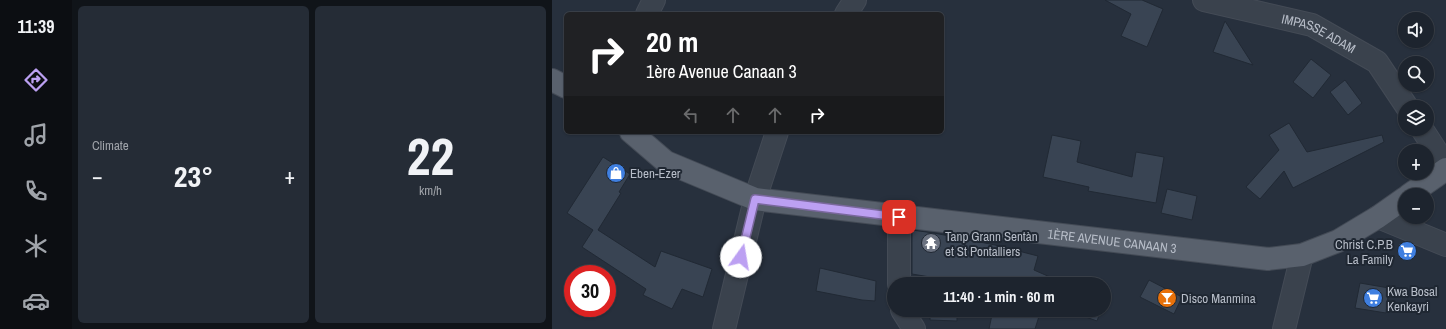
<!DOCTYPE html>
<meta charset="utf-8">
<style>
body{margin:0;font-family:"Archivo Narrow",sans-serif;background:#252c36;color:#f1f3f6;height:100vh;display:flex;flex-direction:column;font-size:15px;white-space:nowrap}
*{box-sizing:border-box;margin:0}
p{font-size:13px;color:#a0a4aa}
.icon{flex:none;width:22px;height:22px;fill:none;stroke:currentColor;stroke-width:2;stroke-linecap:round;stroke-linejoin:round}
.map{position:relative;flex:1;overflow:hidden}
.details{display:flex;flex-direction:column;gap:6px;padding:6px;background:#101419;width:480px}
.details>*{flex:none}
.banner{position:absolute;left:12px;top:12px;width:380px;height:122px;border-radius:6px;box-shadow:0 1px 3px #0004,0 0 0 1px #3b414a;background:#202124;color:#fff;overflow:hidden}
.controls{position:absolute;left:846px;top:12px;display:grid;gap:8px}
.controls a{display:grid;place-items:center;width:36px;height:36px;border-radius:50%;background:#1d242e;box-shadow:0 1px 3px #0004,0 0 0 1px #3b414a;font-size:20px}
.speed{position:absolute;left:12px;top:265px;display:flex;gap:8px;font-size:20px;font-weight:700;text-align:center}
.speed>*{display:grid;place-content:center;width:52px;height:52px;border-radius:50%;background:#1d242e;box-shadow:0 1px 3px #0004,0 0 0 1px #3b414a;line-height:1}
.speed .limit{border:6px solid #d22;background:#fff;color:#111}
.pin{position:absolute;display:grid;place-items:center;width:34px;height:34px;color:#fff;margin:-17px;border-radius:8px;box-shadow:0 2px 6px #0006}
.me{position:absolute;width:44px;margin:-22px;rotate:13deg;stroke-linejoin:round;filter:drop-shadow(0 0 3px #0008)}
.turn{display:flex;align-items:center;gap:14px;height:84px;padding:0 16px;font-size:18px}
.turn .icon{width:52px;height:52px;stroke-width:2.5}
.turn b{display:block;font-size:28px;line-height:34px}
.lanes{display:flex;align-items:center;height:38px;padding:0 16px;background:#0003;justify-content:center;gap:20px;direction:ltr}
.lanes .off{opacity:.35}
.big{font-size:30px;font-weight:800;line-height:1.1}
.details .tile{flex:1;display:flex;flex-direction:column;justify-content:center;gap:6px;min-width:0;padding:0 14px;border-radius:6px;background:#252c36}
.details .dial{align-items:center;gap:0}
.dial b{font-size:52px;line-height:1}
.heat{display:flex;justify-content:space-between;align-items:center;font-size:22px;direction:ltr}
.details .tiles{flex:1;display:grid;gap:6px;grid-template-columns:repeat(2,1fr)}
.trip{position:absolute;left:335px;top:277px;width:224px;height:40px;border-radius:20px;background:#1d242e;box-shadow:0 1px 3px #0004,0 0 0 1px #3b414a;font-weight:800;line-height:40px;text-align:center}
main{display:flex;flex:1;min-height:0}
.menu{display:flex;flex-direction:column;width:72px;justify-content:space-around;align-items:center;background:#0c0e12;color:#a0a4aa}
.menu .icon{width:28px;height:28px}
.menu .active{color:#bca0f2}
.menu b{font-size:18px;color:#f1f3f6}
.map>svg:first-child{display:block}
.building{fill:#394453;stroke:#212934}
.lines{fill:none;stroke-linecap:round;stroke-linejoin:round}
.minor-casing{stroke:#444b56;stroke-width:24}
.major-casing{stroke:#444b56;stroke-width:24}
.minor{stroke:#3a424d;stroke-width:22}
.major{stroke:#59616d;stroke-width:22}
.route-casing{stroke:#7a689d;stroke-width:10}
.route{stroke:#bca0f2;stroke-width:7}
.labels{text-anchor:middle;dominant-baseline:central;stroke-width:4;stroke-linejoin:round;paint-order:stroke}
.street-label{font-size:13px;fill:#b7bdc8;stroke:#1f2732}
.poi-label{font-size:13px;fill:#b7bdc8;stroke:#1f2732;text-anchor:start}
</style>
<main>
<nav class="menu">
<b>11:39</b>
<svg class="icon active" aria-label="directions" viewBox="0 0 24 24"><path d="M12 3l9 9-9 9-9-9zM9 14v-3h6M13 9l2 2-2 2"/></svg>
<svg class="icon" aria-label="music" viewBox="0 0 24 24"><path d="M9 18V5l10-2v13"/><circle cx="6" cy="18" r="3"/><circle cx="16" cy="16" r="3"/></svg>
<svg class="icon" aria-label="phone" viewBox="0 0 24 24"><path d="M5 4h4l2 5-3 2q2 4 5 5l2-3 5 2v4C11 20 4 13 5 4z"/></svg>
<svg class="icon" aria-label="climate" viewBox="0 0 24 24"><path d="M12 3v18M4 7l16 10M4 17L20 7"/></svg>
<svg class="icon" aria-label="car" viewBox="0 0 24 24"><path d="M5 17H2v-5l4-1 3-4h7l3 4 3 1v5h-3M9 17h6M6 11h13"/><circle cx="7" cy="17" r="2"/><circle cx="17" cy="17" r="2"/></svg>
</nav>
<section class="details">
<div class="tiles">
<div class="tile"><p>Climate</p>
<div class="heat"><a>−</a><b class="big">23°</b><a>+</a></div>
</div>
<div class="tile dial"><b>22</b><p>km/h</p></div>
</div>
</section>
<div class="map">
<svg width="894" height="329" viewBox="0 0 894 329">
<rect width="100%" height="100%" fill="#27303d"/>
<path class="building" d="M553 0H590L611 9 595 47 569 36 579 14Z
M673 21 701 65 661 52Z
M759 59 779 75 761 98 741 82Z
M793 80 810 103 796 115 778 92Z
M737 123 755 152 830 135 832 142 741 188 732 171 708 199 694 187 727 150 717 135Z
M500 135 529 141 525 162 580 177 584 152 612 157 604 203 536 191 537 187 491 177Z
M51 157 78 174 67 192 69 193 46 230 103 267 109 251 160 269 151 297 130 289 120 309 91 295 94 289 30 247 41 230 15 213Z
M615 189 645 196 640 220 609 213Z
M360 230 382 233 443 245 486 256 482 270 514 284H376L378 277 360 274Z
M268 268 324 281 323 301 310 300 264 291Z
M597 280 630 297 622 314 588 297Z
M808 283 837 288 834 313 803 308Z
M370 310H405V321L378 320V312Z
M441 310H489L483 329H437Z
M493 310H512L509 317Z
M514 310H549L545 321Z"/>
<g class="lines">
<g class="minor-casing">
<g id="minor">
<path id="s1" d="M652 0 760 25 825 62 855 107"/>
<path d="M95 14 102 0"/>
<path d="M294 14 303 0"/>
<path d="M870 129 894 166"/>
<path d="M347 217V284"/>
<path d="M826 217 894 245"/>
<path d="M350 310 362 329"/>
<path d="M172 329 203 199 225 132"/>
<path d="M732 329 750 255"/>
</g>
</g>
<g class="major-casing">
<g id="major">
<path d="M0 80 14 87"/>
<path id="s2" d="M79 132 114 162 203 199 716 259 750 255 786 241 826 217 853 198"/>
<path d="M857 195 894 169"/>
</g>
</g>
<use href="#minor" class="minor"/>
<use href="#major" class="major"/>
</g>
<g class="lines">
<g class="route-casing">
<path id="route" d="M189 257 203 199 347 217"/>
</g>
<use href="#route" class="route"/>
</g>
<defs>
<g id="shop-disc" transform="scale(1)"><circle r="9.5" fill="#3f7fe0" stroke="#1f2732"/><path d="M-5-2.5h2.3a2.7 3.5 0 0 1 5.4 0H5L5.5 6h-11ZM-1.5-2.5h3a1.5 2.3 0 0 0-3 0Z" fill="#fff"/></g>
<g id="temple-disc" transform="scale(1)"><circle r="9.5" fill="#6b7280" stroke="#1f2732"/><path d="M0-6L5-2H3V0L6.5 2.5H4V6H1.5V3h-3V6H-4V2.5H-6.5L-3 0V-2H-5Z" fill="#fff"/></g>
<g id="supermarket-disc" transform="scale(1)"><circle r="9.5" fill="#3f7fe0" stroke="#1f2732"/><path d="M-6-5.5h2.5l.6 2H6L4.5 2H-2.5L-4.4-4H-6ZM-1.5 3.2a1.3 1.3 0 1 0 .1 0ZM3 3.2a1.3 1.3 0 1 0 .1 0Z" fill="#fff"/></g>
<g id="bar-disc" transform="scale(1)"><circle r="9.5" fill="#e8710a" stroke="#1f2732"/><path d="M-6-5H6L.8 .8V4.5H3.5V6h-7V4.5H-.8V.8Z" fill="#fff"/></g>
</defs>
<g fill-rule="evenodd">
<use href="#shop-disc" x="64" y="173"/>
<use href="#temple-disc" x="379" y="243"/>
<use href="#supermarket-disc" x="855" y="251"/>
<use href="#bar-disc" x="615" y="298"/>
<use href="#supermarket-disc" x="821" y="298"/>
</g>
<g class="labels">
<g class="street-label">
<text stroke="none"><textPath href="#s1" startOffset="120">IMPASSE ADAM</textPath></text>
<text stroke="none"><textPath href="#s2" startOffset="502">1ÈRE AVENUE CANAAN 3</textPath></text>
</g>
<g class="poi-label">
<text x="78" y="173">Eben-Ezer</text>
<text x="393" y="236">Tanp Grann Sentàn<tspan x="393" dy="15">et St Pontalliers</tspan></text>
<text x="841" y="244" text-anchor="end">Christ C.P.B<tspan x="841" dy="15">La Family</tspan></text>
<text x="835" y="291">Kwa Bosal<tspan x="835" dy="15">Kenkayri</tspan></text>
<text x="629" y="298">Disco Manmina</text>
</g>
</g>
</svg>
<div class="controls">
<a><svg class="icon" aria-label="sound" viewBox="0 0 24 24"><path d="M4 9h4l5-4v14l-5-4H4zM17 9q2 3 0 6"/></svg></a>
<a><svg class="icon" aria-label="search" viewBox="0 0 24 24"><circle cx="10" cy="10" r="6"/><path d="M15 15l6 6"/></svg></a>
<a><svg class="icon" aria-label="layers" viewBox="0 0 24 24"><path d="M12 4l9 5-9 5-9-5zM3 14l9 5 9-5"/></svg></a>
<a>+</a>
<a>−</a>
</div>
<div class="speed"><div class="limit">30</div></div>
<div class="pin" style="left:347px;top:217px;background:#d93025"><svg class="icon" aria-label="arrive" viewBox="0 0 24 24"><path d="M6 21V4h12l-3 4 3 4H6"/></svg></div>
<svg class="me" style="left:189px;top:257px" viewBox="-20 -20 40 40"><circle r="19" fill="#fff"/><path d="M0-13L10 11 0 6-10 11z" fill="#bca0f2"/></svg>
<div class="trip">11:40 · 1 min · 60 m</div>
<div class="banner">
<div class="turn"><svg class="icon" aria-label="right" viewBox="0 0 24 24"><path d="M7 20v-9h11M14 6l5 5-5 5"/></svg><div><b>20 m</b>1ère Avenue Canaan 3</div></div>
<div class="lanes"><svg class="icon off" aria-label="left" viewBox="0 0 24 24"><path d="M17 20v-9H6M10 6l-5 5 5 5"/></svg><svg class="icon off" aria-label="ahead" viewBox="0 0 24 24"><path d="M12 20V5M6 11l6-6 6 6"/></svg><svg class="icon off" aria-label="ahead" viewBox="0 0 24 24"><path d="M12 20V5M6 11l6-6 6 6"/></svg><svg class="icon" aria-label="right" viewBox="0 0 24 24"><path d="M7 20v-9h11M14 6l5 5-5 5"/></svg></div>
</div>
</div>
</main>
